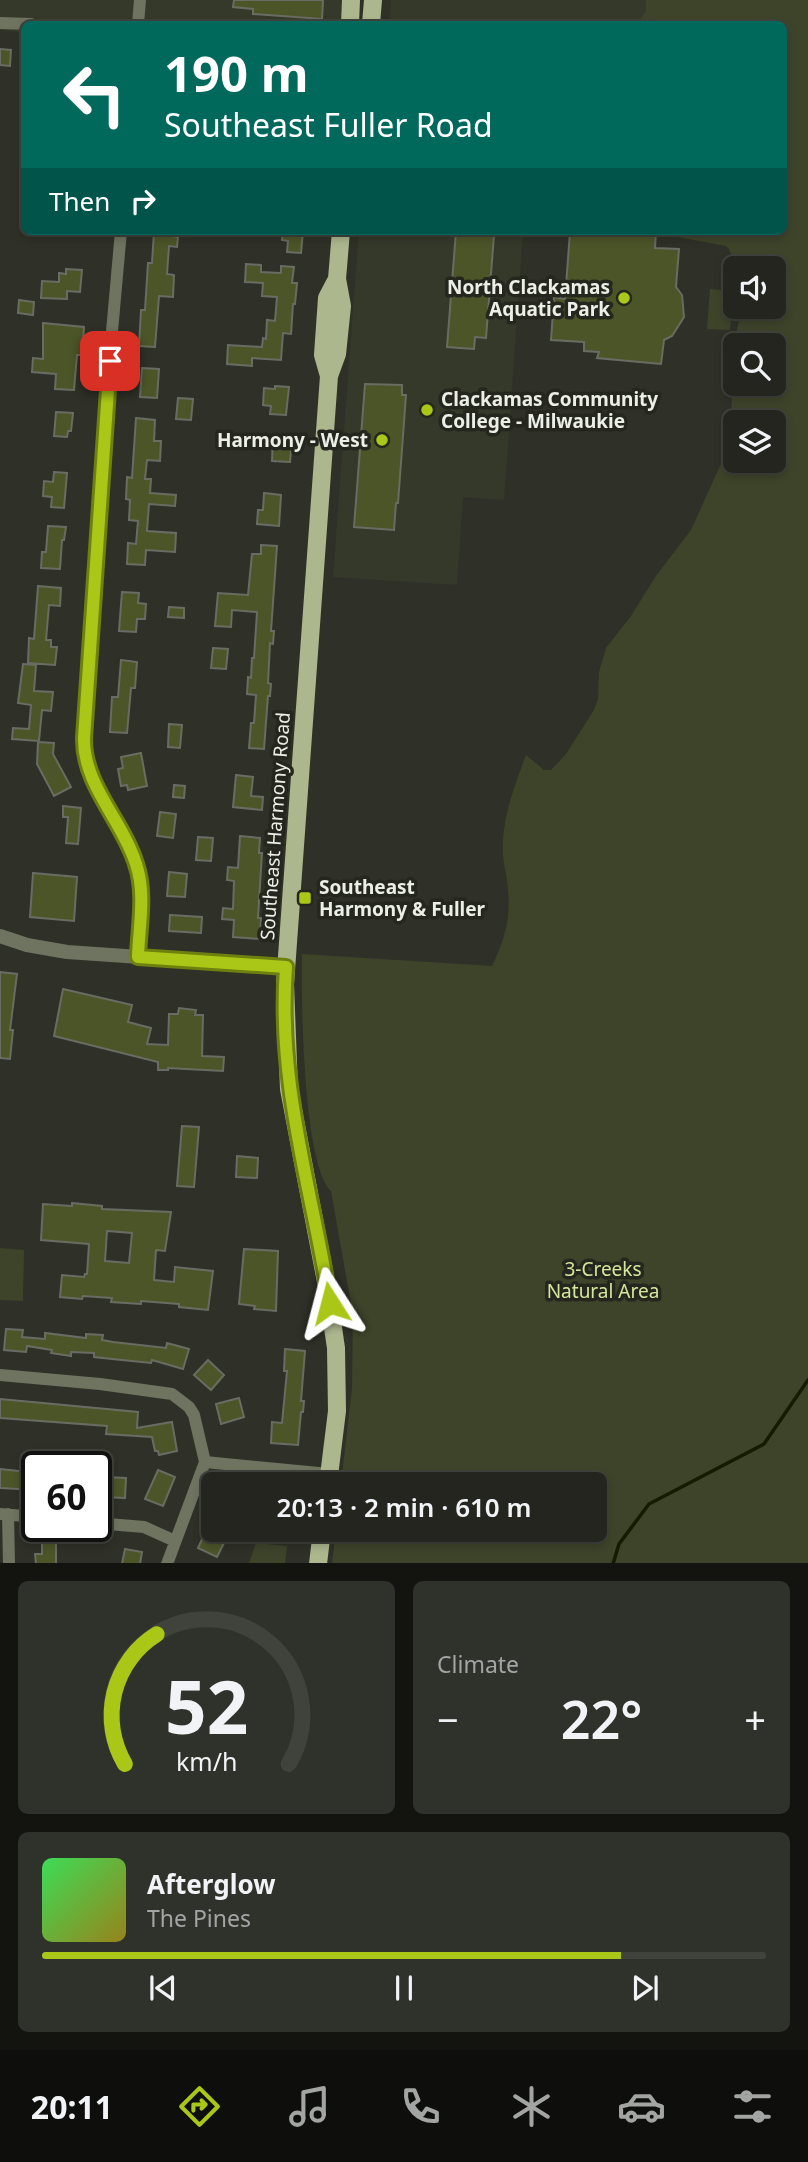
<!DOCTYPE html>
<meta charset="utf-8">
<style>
body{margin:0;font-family:"Noto Sans",sans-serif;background:#2f312b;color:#f1f3f6;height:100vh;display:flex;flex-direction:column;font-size:26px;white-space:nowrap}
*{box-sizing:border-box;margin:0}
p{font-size:23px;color:#a3a5a4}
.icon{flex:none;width:38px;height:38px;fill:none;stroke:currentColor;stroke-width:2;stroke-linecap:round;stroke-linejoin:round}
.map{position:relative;height:1563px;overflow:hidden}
.drawer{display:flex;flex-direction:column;gap:18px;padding:18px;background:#131410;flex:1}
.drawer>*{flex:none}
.guide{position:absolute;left:21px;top:21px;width:766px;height:214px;border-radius:10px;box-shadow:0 4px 10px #0003,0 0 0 2px #40423c;background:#00695c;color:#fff;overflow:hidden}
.fabs{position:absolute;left:723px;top:256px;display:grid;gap:14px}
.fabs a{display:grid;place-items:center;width:63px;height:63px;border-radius:10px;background:#23251e;box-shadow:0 4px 10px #0003,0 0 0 2px #40423c;font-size:35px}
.speed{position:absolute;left:21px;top:1451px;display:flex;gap:14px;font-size:35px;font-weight:700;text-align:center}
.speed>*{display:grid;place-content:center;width:91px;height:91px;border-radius:50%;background:#23251e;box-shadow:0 4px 10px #0003,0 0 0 2px #40423c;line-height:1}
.speed .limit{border:4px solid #111;border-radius:10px;background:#fff;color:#111}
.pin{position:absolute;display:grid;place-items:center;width:60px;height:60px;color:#fff;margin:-30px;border-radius:14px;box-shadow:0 4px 10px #0006}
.me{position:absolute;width:77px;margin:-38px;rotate:351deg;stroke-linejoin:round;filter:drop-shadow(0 0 5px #0008)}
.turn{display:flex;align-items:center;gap:24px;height:147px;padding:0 28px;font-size:32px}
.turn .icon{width:91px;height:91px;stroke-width:2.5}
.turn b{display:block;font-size:49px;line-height:60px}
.then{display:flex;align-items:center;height:66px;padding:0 28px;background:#0003;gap:14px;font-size:26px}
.big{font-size:52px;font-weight:600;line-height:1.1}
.drawer .tile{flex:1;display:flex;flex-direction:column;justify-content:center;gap:10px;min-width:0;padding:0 24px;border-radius:10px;background:#2f312b}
.drawer .dial{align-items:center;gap:0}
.dial svg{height:182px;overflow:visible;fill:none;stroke:#40423c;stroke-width:7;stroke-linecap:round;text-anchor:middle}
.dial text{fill:#f1f3f6;stroke:none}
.song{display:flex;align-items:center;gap:21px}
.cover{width:84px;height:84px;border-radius:10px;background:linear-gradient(135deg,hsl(130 70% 55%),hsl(50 70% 35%))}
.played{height:7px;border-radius:4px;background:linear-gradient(90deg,#aac717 80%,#40423c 80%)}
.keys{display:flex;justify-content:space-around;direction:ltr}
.heat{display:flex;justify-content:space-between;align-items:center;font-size:38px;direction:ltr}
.drawer .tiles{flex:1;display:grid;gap:18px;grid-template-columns:1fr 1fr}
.tile:last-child{grid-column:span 2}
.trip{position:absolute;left:201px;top:1472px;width:406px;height:70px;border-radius:10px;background:#23251e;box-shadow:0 4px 10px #0003,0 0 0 2px #40423c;font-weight:600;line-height:70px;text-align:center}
.tabs{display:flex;height:112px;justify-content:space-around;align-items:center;background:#0e0f0c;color:#a3a5a4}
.tabs .icon{width:49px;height:49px}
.tabs .on{color:#aac717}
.tabs b{font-size:32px;color:#f1f3f6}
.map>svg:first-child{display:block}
.built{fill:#35392a}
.green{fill:#3e442a;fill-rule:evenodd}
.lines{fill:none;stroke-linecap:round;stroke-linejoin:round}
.stream{stroke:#151b00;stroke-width:3.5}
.building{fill:#4b5528;stroke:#696c62;stroke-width:2;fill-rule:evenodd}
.minor{stroke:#6e7460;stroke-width:12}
.tertiary{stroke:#6e7460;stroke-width:14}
.primary{stroke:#acb78e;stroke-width:18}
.route-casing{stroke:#6e810f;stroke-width:18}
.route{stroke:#aac717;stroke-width:12}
.poi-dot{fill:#aac717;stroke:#25271e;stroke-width:2.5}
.labels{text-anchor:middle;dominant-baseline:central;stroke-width:7;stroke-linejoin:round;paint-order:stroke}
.poi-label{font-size:19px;font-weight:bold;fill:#eceee8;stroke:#25271e;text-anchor:end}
.street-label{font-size:19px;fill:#eceee8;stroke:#25271e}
.park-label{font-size:19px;fill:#d4e69c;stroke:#25271e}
</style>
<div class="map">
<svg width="808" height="1564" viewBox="0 0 808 1564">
<rect width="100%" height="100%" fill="#2f3128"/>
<path class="built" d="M0 0H343L341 24H24V33L0 30Z
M391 0H646L644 24H389Z
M359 231H523L504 500 463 497 457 585 333 577Z"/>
<path class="green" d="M646 0H808V1563H332L336 1530H595V1484H341L352 1388 353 1315 331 1191C303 1165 301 997 302 954L492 966C505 940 511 917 508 888 507 877 504 866 503 855 501 821 514 787 526 755L544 770H551L566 754 594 710 598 699 599 672 606 648 631 616 656 576 691 530 724 457 729 437 732 401 726 369 727 356 734 344 742 306H774V268H736L729 249 726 246 661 234 660 231H784V24H636L645 13ZM735 345H774V383H735ZM735 422H774V460H735Z
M710 289 733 291 730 330 707 329Z
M0 1248 24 1250 23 1301 0 1300Z
M256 1543 287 1546 285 1563H249Z"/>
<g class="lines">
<path class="stream" d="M613 1564 619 1544 649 1504 764 1444 808 1380"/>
</g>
<path class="building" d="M234 0H323L322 19 253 14V9L233 7Z
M0 49 11 50 10 66 0 65Z
M154 231H171L170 236 178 237 177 247 169 246 167 274 174 275 173 297 159 296 155 347 139 346 141 310H145L148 263H152Z
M283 231H303L301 253 287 252 288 241 282 240Z
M456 231H481V234L494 235 486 338 475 337 474 349 447 347Z
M590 231H656L655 248 679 249 676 287 682 295 684 317 672 336 664 340 661 364 597 358 599 352 584 351V342L551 340 554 297 565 299 570 232 589 234Z
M246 264 261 265V272L281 273V266L294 267 292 283H297L295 304H293L291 334 283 333 281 360 252 358V366L227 364 228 345 262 347 263 338 266 339 267 320 275 321 277 297 262 296 263 283 245 282Z
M66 269 82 270 80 292 67 291V299L41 298 42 281 59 282V273L66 274Z
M19 300 34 302 33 315 18 313Z
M43 323 84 327 82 355H77L74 390 55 389 56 374 32 372 33 358 43 359Z
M142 368 159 369 157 398 140 397Z
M365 384 402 385V395H406L398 503H396L394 530 354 527Z
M275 386 289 387 286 415 270 414 271 406 263 405 264 388 275 389Z
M178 398 193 399 191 420 176 419Z
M56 412 73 413 71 431H68L67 437 54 436Z
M136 418 155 420 154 441H161L160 461 147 460 145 479H151L150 493 176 495 175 506 149 504 147 531 176 533 175 552 146 550 145 565 127 564 128 543 136 544 138 521 129 520 130 500 126 499 127 477 132 478Z
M273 437 292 439 290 462 272 461Z
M54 472 67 473 64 508 51 507 52 497 43 496 44 481 53 482Z
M264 493 281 495 279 526 257 524 258 510H263Z
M48 526 66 527 64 540H62L60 569 41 568 42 552H46Z
M261 545 277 546 271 631H274L273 644 270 643 268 683 271 684 270 696H268L264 749 249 748 251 723H254L256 695 247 694 248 677 251 678 252 658H254L257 612 232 610 231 627 215 626 218 593 248 595 252 554H261Z
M38 586 61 588 60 606 49 605 46 640H51V647H57L55 665 28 663 29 638 34 639Z
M122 592 139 593 138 603 146 604 145 619H137L136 632 119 631Z
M169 607 184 608V618L168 617Z
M213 648 228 649 226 669 211 668Z
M121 660 137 662 135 688H131L127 733 110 732 112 697H118Z
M23 664 36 665 34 691 53 692 51 711 42 710 39 741 12 739 13 728 29 729 31 705 18 703Z
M169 724 182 725 180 748 168 747Z
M38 742 54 743 53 754 71 787 54 796 37 764Z
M141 753 147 786 128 790 127 785 121 786 118 769 123 768 121 757Z
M236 775 253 777 251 796 263 797 262 810 233 807Z
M174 785 185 786 184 798 173 797Z
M63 806 81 808 78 844 66 843 68 817H63Z
M160 812 176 814 173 838 157 836Z
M240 836 260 838 259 853H262L258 918H261L260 939 233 937 234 920 222 919 223 908 233 909 234 881 227 880 228 867 238 868Z
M198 837 213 838 211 861 196 860Z
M169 872 187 874 185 897 167 896Z
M33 873 77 877 74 921 30 917Z
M170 915 202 917 201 933 169 931Z
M0 972 17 974 10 1030H13L10 1059 0 1058Z
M63 989 132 1005 128 1022 151 1028 147 1044 168 1045 169 1014H178L179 1008 196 1010 195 1015H203L202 1056 224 1057 223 1071 168 1068V1070H158V1062L54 1036Z
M182 1126 199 1127 194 1187 177 1186Z
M237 1156 258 1158 257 1178 236 1177Z
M72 1203 102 1206V1209L171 1212 165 1251 156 1250 154 1280 174 1282 175 1267 213 1271 208 1310 179 1307V1304L141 1301V1304L111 1302 112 1298 83 1296 82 1299 60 1297 62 1275 84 1277 85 1274H87L89 1244 41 1240 43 1204 72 1206ZM107 1231 132 1233 129 1263 105 1261Z
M244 1249 278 1251 276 1311 254 1309 255 1306 239 1304Z
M6 1329 23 1330 22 1337 45 1339V1333L86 1338V1334L103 1335 102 1340 113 1342 166 1348 167 1343 189 1349 183 1369 152 1360 151 1363 122 1360 94 1357V1353L71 1352V1356L51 1353 52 1350 27 1346 26 1352 4 1350Z
M285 1349 305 1351 301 1401H304L303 1412H301L298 1445 271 1443 272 1422 282 1423 287 1371H284Z
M208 1360 224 1375 211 1390 194 1375Z
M239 1398 244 1417 221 1424 216 1404Z
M0 1399 138 1412 137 1428 172 1422 177 1451 159 1455 158 1451H155L152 1437 106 1434 107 1426 0 1418Z
M28 1468 37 1469V1490L0 1488V1469L28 1472Z
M158 1470 175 1477 163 1506 145 1499Z
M105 1477 126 1478 125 1498 103 1497Z
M207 1528 227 1537 217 1557 198 1548Z
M56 1542V1564H36L35 1554H42V1543Z
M125 1549 142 1552 140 1564H122Z"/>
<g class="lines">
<path class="minor" d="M0 23 31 24
M138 24 140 0
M121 231 107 387 84 746C91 791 124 823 137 865 145 894 140 926 137 957
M0 1375 100 1384 172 1394 189 1407 194 1415 205 1462
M205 1462 329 1474
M0 1514 37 1517
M8 1514 9 1564
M96 1523 144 1527 175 1541
M167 1564 205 1462"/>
<path class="tertiary" d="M0 936 27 945 67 952 286 967"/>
<path class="primary" d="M350 24 351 0
M371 24 373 0
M329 376 323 355 327 298 337 279
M328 1484 337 1411 336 1348 327 1287 289 1089 285 984 329 376 337 354 342 306 337 279 341 231
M318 1564 322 1530"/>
</g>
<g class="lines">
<g class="route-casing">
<path id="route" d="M110 361 84 738C83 785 123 821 136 864 146 893 139 926 138 957L286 967C277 1085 312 1189 330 1303"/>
</g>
<use href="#route" class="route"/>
</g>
<g class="poi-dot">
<circle cx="624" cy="298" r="7"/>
<circle cx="427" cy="410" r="7"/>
<circle cx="382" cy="440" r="7"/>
<rect x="298" y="891" width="14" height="14" rx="3.5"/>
</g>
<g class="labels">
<g class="poi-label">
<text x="610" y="287">North Clackamas<tspan x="610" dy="22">Aquatic Park</tspan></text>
<text x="441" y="399" text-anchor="start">Clackamas Community<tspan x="441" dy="22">College - Milwaukie</tspan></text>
<text x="368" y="440">Harmony - West</text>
<text x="319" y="887" text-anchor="start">Southeast<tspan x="319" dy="22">Harmony &amp; Fuller</tspan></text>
</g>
<g class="street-label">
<text transform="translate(275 826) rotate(-86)">Southeast Harmony Road</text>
</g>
<g class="park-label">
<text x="603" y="1269">3-Creeks<tspan x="603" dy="22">Natural Area</tspan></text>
</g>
</g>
</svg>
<div class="fabs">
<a><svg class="icon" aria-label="sound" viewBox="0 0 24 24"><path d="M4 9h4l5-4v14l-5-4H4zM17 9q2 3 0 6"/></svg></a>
<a><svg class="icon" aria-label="search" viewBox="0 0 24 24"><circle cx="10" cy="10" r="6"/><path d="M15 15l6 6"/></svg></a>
<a><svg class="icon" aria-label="layers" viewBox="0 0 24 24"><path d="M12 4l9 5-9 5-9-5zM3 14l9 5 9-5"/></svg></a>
</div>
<div class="speed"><div class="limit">60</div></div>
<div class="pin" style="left:110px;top:361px;background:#d93025"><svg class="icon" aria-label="arrive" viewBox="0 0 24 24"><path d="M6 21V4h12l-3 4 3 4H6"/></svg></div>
<svg class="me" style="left:330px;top:1303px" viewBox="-20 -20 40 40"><path d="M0-17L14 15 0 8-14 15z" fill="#aac717" stroke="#fff" stroke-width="4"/></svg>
<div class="trip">20:13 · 2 min · 610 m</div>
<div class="guide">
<div class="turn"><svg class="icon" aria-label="left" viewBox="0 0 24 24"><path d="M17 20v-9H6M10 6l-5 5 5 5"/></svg><div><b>190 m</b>Southeast Fuller Road</div></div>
<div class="then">Then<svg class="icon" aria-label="right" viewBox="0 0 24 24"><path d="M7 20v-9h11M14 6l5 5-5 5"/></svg></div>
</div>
</div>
<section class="drawer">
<div class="tiles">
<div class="tile dial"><svg viewBox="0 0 100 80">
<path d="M14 69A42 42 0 1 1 86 69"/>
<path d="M14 69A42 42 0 0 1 28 12" stroke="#aac717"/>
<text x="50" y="56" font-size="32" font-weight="700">52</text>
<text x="50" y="72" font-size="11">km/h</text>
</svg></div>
<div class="tile"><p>Climate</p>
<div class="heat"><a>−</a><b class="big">22°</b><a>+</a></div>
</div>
<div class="tile">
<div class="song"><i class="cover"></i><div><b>Afterglow</b><p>The Pines</p></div></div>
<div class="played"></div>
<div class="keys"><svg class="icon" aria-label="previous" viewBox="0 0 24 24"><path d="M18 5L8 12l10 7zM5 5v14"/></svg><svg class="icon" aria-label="pause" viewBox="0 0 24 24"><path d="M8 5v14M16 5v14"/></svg><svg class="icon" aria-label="next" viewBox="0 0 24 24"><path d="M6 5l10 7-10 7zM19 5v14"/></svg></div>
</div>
</div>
</section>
<nav class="tabs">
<b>20:11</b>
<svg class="icon on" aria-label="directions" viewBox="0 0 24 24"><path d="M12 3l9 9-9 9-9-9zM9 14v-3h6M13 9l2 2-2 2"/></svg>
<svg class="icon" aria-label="music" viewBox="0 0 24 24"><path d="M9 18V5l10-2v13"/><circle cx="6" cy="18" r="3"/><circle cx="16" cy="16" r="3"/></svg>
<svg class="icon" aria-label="phone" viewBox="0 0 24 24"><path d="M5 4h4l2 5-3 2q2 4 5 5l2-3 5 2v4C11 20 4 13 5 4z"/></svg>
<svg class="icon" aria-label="climate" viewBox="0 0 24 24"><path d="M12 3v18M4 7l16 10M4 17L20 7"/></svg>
<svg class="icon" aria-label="car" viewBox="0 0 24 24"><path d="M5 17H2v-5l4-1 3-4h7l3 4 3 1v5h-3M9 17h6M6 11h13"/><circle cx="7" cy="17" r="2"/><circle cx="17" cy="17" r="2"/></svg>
<svg class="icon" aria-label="filters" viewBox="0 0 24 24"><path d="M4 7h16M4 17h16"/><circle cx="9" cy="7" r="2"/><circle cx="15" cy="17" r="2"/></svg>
</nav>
